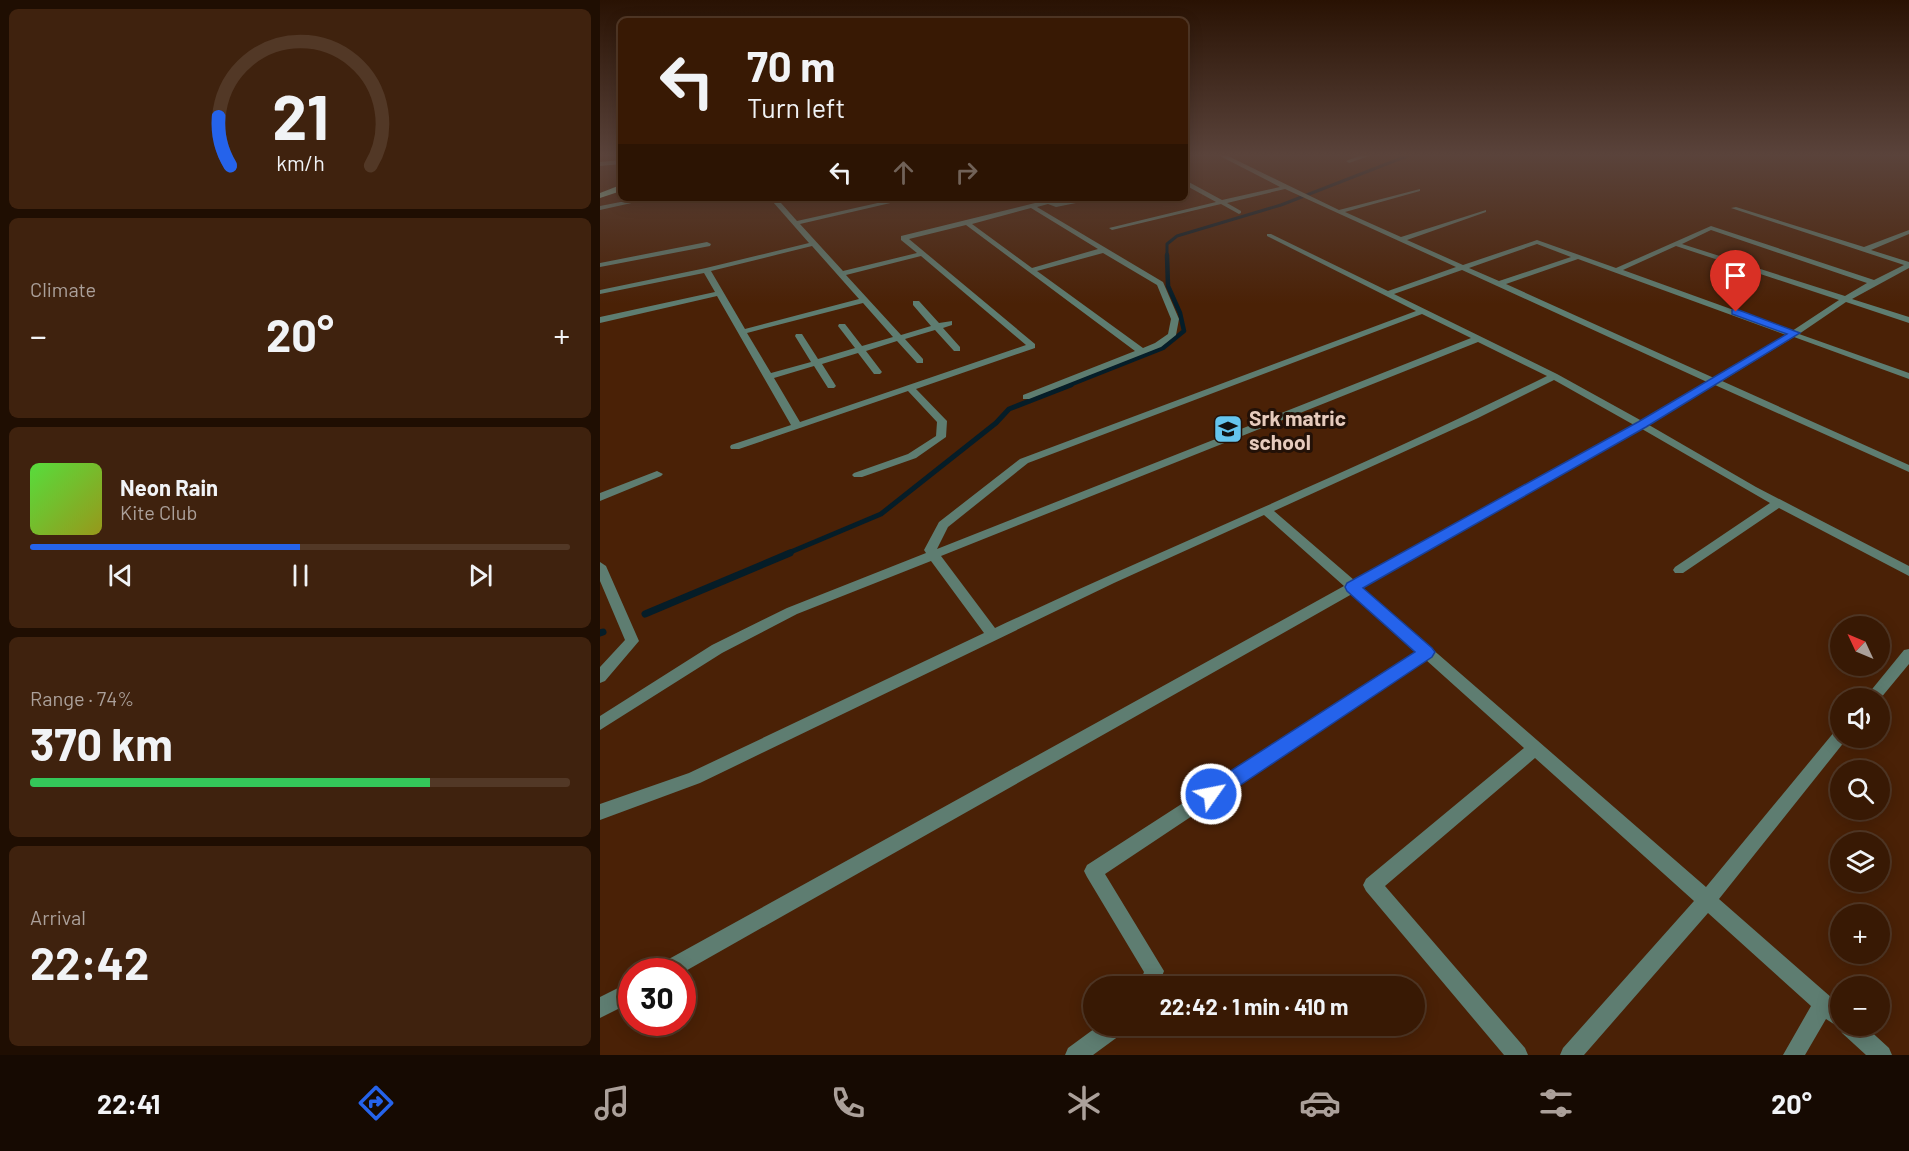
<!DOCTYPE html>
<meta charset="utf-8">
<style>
body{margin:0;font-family:Barlow,sans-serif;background:#3f220e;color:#f1f3f6;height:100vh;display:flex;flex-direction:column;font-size:22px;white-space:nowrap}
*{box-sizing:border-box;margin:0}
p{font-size:20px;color:#aba09a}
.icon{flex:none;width:33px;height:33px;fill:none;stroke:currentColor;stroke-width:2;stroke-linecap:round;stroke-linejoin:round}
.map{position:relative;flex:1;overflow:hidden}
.details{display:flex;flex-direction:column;gap:9px;padding:9px;background:#1f0e02;width:600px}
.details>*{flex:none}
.top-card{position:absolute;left:18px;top:18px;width:570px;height:183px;border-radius:9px;box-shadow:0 3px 15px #0003,0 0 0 2px #523826;background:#381904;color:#f1f3f6;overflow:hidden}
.needle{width:39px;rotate:314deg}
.buttons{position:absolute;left:1230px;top:616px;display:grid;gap:12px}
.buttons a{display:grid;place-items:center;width:60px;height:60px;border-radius:50%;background:#381904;box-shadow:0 3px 15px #0003,0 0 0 2px #523826;font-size:30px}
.speed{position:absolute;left:18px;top:958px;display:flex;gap:12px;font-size:30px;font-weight:700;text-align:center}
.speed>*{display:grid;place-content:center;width:78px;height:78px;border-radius:50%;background:#381904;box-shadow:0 3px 15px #0003,0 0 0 2px #523826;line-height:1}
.speed .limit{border:9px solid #d22;background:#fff;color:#111}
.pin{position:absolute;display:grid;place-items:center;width:51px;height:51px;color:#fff;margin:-62px -26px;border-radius:50% 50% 50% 0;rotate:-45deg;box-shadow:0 0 6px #0007}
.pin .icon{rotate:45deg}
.me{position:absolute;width:66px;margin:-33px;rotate:57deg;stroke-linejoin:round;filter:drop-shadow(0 0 4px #0008)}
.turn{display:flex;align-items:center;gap:21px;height:126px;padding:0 30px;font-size:27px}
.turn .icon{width:78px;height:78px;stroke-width:2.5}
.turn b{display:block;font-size:42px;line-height:51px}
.lanes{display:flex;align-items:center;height:57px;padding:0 30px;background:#0003;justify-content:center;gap:30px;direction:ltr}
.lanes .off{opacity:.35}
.big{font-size:45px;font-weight:700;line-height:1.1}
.details .card{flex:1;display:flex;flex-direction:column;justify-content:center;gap:9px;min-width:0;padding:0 21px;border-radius:9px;background:#3f220e}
.details .dial{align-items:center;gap:0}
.dial svg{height:156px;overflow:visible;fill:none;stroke:#523826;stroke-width:7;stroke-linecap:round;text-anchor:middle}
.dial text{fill:#f1f3f6;stroke:none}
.song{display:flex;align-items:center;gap:18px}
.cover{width:72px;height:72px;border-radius:9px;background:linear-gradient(135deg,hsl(110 70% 55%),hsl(60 70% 35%))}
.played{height:6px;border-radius:3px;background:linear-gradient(90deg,#2563eb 50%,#523826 50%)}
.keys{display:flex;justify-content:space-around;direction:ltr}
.heat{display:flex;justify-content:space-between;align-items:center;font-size:33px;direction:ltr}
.charge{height:9px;border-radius:4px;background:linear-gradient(90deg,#34c759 74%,#523826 0)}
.trip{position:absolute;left:483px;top:976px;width:342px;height:60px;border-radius:30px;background:#381904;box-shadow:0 3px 15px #0003,0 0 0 2px #523826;font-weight:700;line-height:60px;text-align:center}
.tab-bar{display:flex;height:96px;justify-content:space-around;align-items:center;background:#160a02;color:#aba09a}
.tab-bar .icon{width:42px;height:42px}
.tab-bar .on{color:#2563eb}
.tab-bar b{font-size:27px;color:#f1f3f6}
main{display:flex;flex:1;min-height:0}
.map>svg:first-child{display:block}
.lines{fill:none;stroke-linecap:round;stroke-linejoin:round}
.stream-far3{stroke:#051d28;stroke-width:3}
.stream-far2{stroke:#051d28;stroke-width:4.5}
.stream-far1{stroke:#051d28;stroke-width:5}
.stream{stroke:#051d28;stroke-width:7}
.minor{fill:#5e7d71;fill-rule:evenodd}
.primary{fill:#8acdb4;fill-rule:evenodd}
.route{fill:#2563eb;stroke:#184099;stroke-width:1.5}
.labels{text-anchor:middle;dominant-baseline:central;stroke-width:6;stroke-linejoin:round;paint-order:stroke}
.poi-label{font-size:21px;font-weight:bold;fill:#e6cbbd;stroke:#231107;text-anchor:start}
</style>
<main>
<section class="details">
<div class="card dial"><svg viewBox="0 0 100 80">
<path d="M14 69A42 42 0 1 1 86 69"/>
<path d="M14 69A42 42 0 0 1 8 44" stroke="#2563eb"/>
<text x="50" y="56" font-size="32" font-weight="700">21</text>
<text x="50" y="72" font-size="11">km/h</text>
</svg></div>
<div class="card"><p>Climate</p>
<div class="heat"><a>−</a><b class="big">20°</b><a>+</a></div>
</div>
<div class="card">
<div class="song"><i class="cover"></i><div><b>Neon Rain</b><p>Kite Club</p></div></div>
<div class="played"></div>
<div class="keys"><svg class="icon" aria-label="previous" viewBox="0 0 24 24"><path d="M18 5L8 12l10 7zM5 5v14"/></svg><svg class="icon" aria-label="pause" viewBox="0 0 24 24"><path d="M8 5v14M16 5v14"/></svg><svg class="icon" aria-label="next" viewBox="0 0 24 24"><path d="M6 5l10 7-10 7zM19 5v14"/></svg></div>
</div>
<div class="card"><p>Range · 74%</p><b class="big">370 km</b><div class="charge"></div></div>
<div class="card"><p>Arrival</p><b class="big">22:42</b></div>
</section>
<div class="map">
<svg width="1309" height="1055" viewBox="0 0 1309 1055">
<rect width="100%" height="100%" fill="#4a2106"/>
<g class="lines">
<path class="stream-far3" d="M567 257V244L577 236 681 205 807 156"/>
<path class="stream-far2" d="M467 386 563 348 584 331 580 313 568 286 567 255"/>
<path class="stream-far1" d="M186 554 281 514 396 423 409 409 471 385"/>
<path class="stream" d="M45 614 190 553
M0 633 3 632"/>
<path class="minor" d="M620 156H628L739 210 820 189V191L745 212 801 237 886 210V212L807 240 863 265 937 240 1016 268 1111 226 1274 280 1304 265 1131 208 1136 207 1264 247 1309 230V234L1271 250 1309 262V268L1252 299 1309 317V323L1246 302 1199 334 1309 373V379L1194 337 1122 381 1309 465V472L1115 385 1049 425 1156 487 1309 566V576L1179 508 1083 573H1075L1073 570 1075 567 1170 503 1042 429 762 588 1106 887 1235 731 1240 730V738H1247L1245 741 1119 899 1240 1005V1026H1265L1289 1048 1292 1055H1266L1242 1033 1240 1028 1226 1019 1205 1055H1183L1211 1006 1108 913 984 1055H960L963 1048 1094 901 935 758 785 886 925 1048 928 1055H904L766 891 763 885 766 879 924 748 826 660 505 874 564 971 558 987H538L544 972 487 877 484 871 487 865 817 652 752 594 82 973 55 972 58 965 744 586 664 515 514 583 100 783 0 820V804L89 773 384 633 331 561 197 614 122 653 0 730V716L112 645 187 608 326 553 324 550 339 522 420 459 816 311 667 236V234H671L788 291 856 267 685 189 627 203 641 211V213L639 214 621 204 512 230 509 228 616 202 585 185V180L622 200 680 187ZM1111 230 1267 283 1245 296 1082 244ZM937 244 971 257 899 281 869 268ZM1076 246 1239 300 1192 331 1023 270ZM978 259 1186 335 1114 378 906 284ZM862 270 1107 382 1042 421 957 374 794 294ZM822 314 871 338 337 549 348 527 428 463ZM878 342 947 376C766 466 578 542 395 628L341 556ZM954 380 1034 425 754 580 674 511 878 418Z
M759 156H769L749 163 746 161Z
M21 160V164L0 166V162Z
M41 198H54L0 210V206Z
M188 198H203L181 203 197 221 300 198H312L200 224 243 271 317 253 301 240V236L443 201 440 198C447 198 451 203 458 203 472 203 487 198 501 198L456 207 448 204 437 207 563 282 579 319 576 335 561 347 429 399H423V395L535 351 366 225 309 239 435 344V348L316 389 347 421 346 437 316 458 262 477H254L252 475 254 473 308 454 336 436 337 422 308 391 139 449H131L130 447 131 445 191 425 117 296 0 323V317L115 292 104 273 0 294V290L106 268 209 243 173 202ZM431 208 498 249 432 268 372 224ZM212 246 259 299 145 329 111 271ZM503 253 557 285 571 319 568 334 555 343 543 348 437 271ZM321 256 426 345 200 422 174 378 214 366 228 388H234L236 386 222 364 258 353 274 374H280L282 372 266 351 297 341 317 363H323V359L305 339 335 330 354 351H360V347L343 328 352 325V321L339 323 319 301H313V305L331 326 301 335 246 275ZM263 303 293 337 262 346 245 324H239L238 326 255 348 218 359 202 334H196L195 336 211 362 171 373 147 333Z
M107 242 111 244 110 246 0 267V263Z
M57 471 63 474 61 476 0 501V493Z
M0 562 6 566 39 641 5 681 0 683V667L25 640 0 581Z
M1309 649V664L1280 699H1264L1304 650Z
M32 981V1002L0 1018V997Z
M498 1026H526L523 1033 493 1055H465L468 1048Z"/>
<path class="primary" d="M18 186H21V191L0 198V193Z"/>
</g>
<linearGradient id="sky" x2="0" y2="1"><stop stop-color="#291203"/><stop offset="0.51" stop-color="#5a433b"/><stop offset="1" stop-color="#5a433b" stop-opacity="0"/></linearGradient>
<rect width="1309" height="304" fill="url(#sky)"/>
<path class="route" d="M1136 309 1200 333 1046 427 763 588 832 648 835 652 832 657 618 800 611 802 604 800 602 794 604 788 815 652 747 591 745 587 747 583 1038 422 1187 334 1132 314V310Z"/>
<defs>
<g id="school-square" transform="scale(1.5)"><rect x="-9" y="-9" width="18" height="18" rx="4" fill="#65c5ee" stroke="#231107"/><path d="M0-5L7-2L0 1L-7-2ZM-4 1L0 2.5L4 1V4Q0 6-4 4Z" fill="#111"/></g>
</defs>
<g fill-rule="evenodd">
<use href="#school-square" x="628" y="429"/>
</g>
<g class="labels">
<g class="poi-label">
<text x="649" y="417">Srk matric<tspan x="649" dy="24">school</tspan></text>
</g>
</g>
</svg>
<div class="buttons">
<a><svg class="needle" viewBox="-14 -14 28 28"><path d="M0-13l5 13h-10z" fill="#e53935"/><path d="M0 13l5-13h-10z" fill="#aba09a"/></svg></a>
<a><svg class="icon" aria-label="sound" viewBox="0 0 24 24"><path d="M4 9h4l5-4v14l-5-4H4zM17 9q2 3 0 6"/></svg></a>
<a><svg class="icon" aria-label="search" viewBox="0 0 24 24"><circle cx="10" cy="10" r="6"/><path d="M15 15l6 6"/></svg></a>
<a><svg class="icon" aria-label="layers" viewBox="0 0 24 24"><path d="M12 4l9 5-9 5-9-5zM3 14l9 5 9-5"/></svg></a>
<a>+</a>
<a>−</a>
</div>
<div class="speed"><div class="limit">30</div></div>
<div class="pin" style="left:1136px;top:312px;background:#d93025"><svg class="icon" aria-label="arrive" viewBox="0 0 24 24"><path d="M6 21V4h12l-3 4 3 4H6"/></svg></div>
<svg class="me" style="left:611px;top:794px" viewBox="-20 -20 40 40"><circle r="17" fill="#2563eb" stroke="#fff" stroke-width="3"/><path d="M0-11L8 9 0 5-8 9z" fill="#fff"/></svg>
<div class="trip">22:42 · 1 min · 410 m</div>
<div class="top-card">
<div class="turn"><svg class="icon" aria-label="left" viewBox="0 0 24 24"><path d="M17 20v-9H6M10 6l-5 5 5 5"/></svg><div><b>70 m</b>Turn left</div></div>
<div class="lanes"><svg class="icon" aria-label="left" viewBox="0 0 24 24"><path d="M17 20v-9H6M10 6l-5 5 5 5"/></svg><svg class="icon off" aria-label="ahead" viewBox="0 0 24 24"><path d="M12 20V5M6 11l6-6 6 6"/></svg><svg class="icon off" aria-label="right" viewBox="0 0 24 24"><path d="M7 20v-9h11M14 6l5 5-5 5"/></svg></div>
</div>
</div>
</main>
<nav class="tab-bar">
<b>22:41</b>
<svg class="icon on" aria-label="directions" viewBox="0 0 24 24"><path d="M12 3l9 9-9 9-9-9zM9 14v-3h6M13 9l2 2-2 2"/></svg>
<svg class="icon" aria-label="music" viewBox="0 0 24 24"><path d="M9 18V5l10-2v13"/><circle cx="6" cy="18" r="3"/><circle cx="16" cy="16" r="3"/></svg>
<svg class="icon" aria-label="phone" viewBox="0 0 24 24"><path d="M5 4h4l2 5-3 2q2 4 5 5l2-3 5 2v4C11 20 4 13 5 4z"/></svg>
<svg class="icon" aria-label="climate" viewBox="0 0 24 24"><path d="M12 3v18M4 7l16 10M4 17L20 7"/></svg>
<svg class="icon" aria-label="car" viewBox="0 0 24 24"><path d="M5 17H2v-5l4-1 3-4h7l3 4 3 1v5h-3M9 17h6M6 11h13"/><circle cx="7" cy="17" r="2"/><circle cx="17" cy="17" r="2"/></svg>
<svg class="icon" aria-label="filters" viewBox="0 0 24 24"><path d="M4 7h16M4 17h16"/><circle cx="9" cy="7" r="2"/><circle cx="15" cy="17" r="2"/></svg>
<b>20°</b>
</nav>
